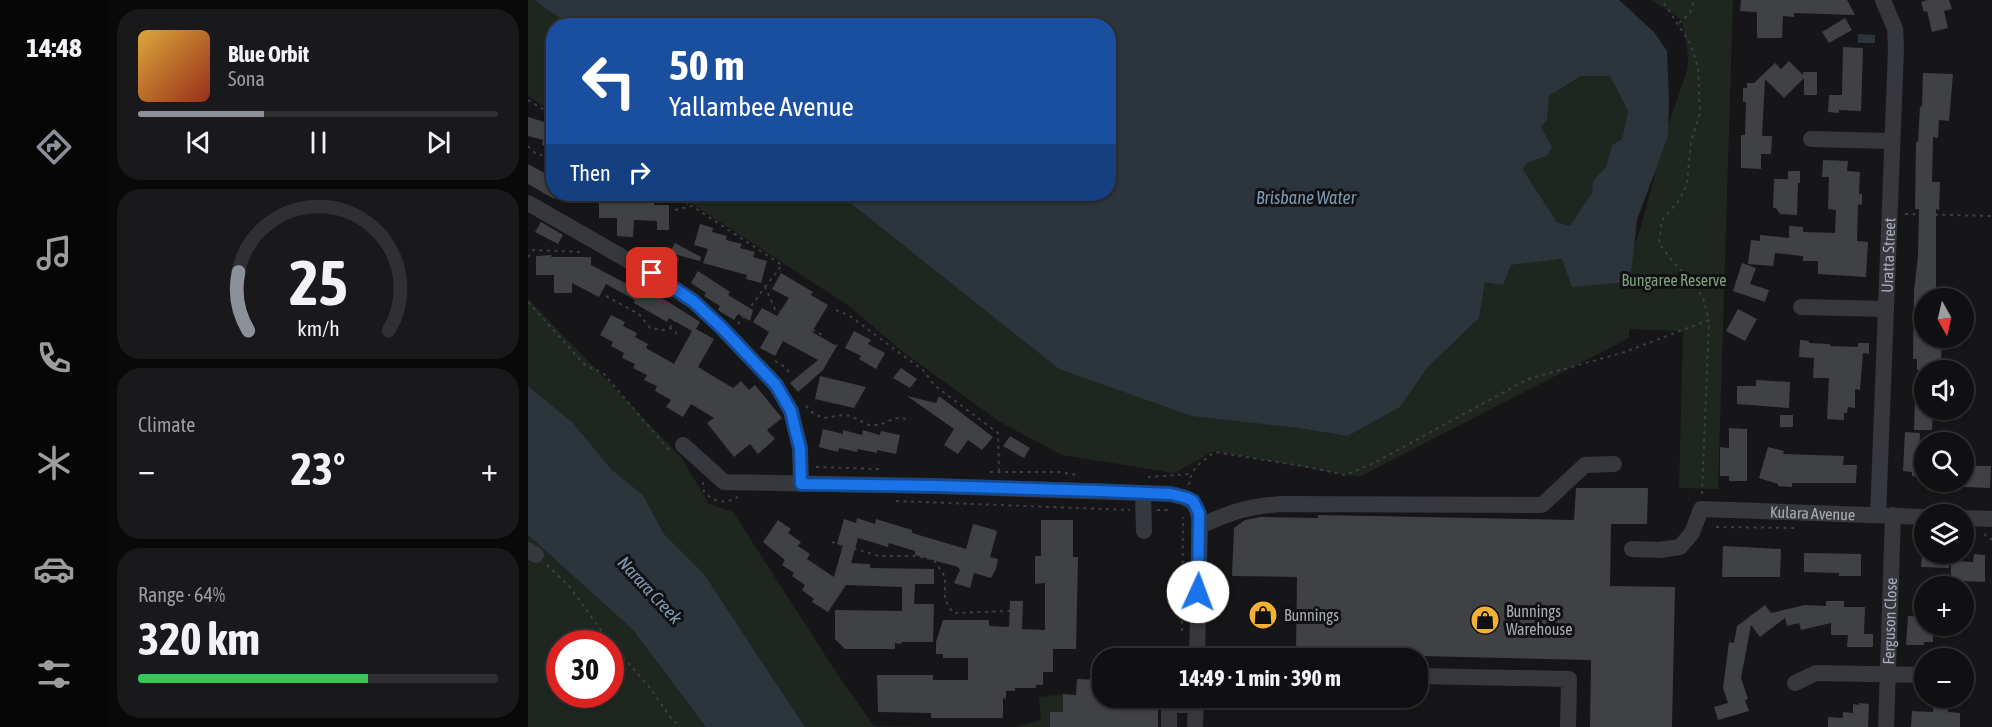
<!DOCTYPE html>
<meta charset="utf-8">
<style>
body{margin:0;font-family:"Asap Condensed",sans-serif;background:#19191b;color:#f1f3f6;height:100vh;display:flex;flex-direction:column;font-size:22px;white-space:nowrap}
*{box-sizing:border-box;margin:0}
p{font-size:20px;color:#9c9d9f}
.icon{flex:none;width:33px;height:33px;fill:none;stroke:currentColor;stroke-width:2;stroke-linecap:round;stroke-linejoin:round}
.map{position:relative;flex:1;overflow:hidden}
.side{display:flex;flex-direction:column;gap:9px;padding:9px;background:#09090a;width:420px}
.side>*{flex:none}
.hud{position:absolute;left:18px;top:18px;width:570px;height:183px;border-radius:24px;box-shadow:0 2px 4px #0004,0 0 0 2px #303032;background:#1a4fa0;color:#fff;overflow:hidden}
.needle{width:39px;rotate:172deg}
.buttons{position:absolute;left:1386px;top:288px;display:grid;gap:12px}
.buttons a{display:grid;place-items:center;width:60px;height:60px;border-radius:50%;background:#101012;box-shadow:0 2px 4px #0004,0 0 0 2px #303032;font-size:30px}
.speed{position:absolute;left:18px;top:630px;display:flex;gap:12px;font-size:30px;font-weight:700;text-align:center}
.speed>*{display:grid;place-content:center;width:78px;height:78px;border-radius:50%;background:#101012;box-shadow:0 2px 4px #0004,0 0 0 2px #303032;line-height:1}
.speed .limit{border:9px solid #d22;background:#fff;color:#111}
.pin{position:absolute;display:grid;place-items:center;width:51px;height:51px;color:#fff;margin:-26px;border-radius:12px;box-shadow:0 3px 9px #0006}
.me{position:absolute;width:66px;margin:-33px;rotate:2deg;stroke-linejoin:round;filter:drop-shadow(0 0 4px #0008)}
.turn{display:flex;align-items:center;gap:21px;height:126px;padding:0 24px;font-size:27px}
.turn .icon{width:78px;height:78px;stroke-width:2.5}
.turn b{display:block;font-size:42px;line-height:51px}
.then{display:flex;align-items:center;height:57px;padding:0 24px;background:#0003;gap:12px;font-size:22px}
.big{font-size:45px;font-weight:700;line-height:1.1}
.side .widget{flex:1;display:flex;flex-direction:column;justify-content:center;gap:9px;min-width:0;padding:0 21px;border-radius:24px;background:#19191b}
.side .dial{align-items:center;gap:0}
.dial svg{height:156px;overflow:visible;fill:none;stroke:#303032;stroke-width:7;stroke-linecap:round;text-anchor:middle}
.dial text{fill:#f1f3f6;stroke:none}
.song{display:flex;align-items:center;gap:18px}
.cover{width:72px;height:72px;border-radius:9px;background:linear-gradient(135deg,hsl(40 70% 55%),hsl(10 70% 35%))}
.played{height:6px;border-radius:3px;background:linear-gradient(90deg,#8c9099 35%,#303032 35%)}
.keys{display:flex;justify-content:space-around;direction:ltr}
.heat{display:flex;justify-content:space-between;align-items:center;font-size:33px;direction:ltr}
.charge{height:9px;border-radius:4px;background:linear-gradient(90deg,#34c759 64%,#303032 0)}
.trip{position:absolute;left:564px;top:648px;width:336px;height:60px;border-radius:24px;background:#101012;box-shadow:0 2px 4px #0004,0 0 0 2px #303032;font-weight:700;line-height:60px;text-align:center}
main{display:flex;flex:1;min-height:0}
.tabs{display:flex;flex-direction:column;width:108px;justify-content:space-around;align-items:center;background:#060607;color:#9c9d9f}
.tabs .icon{width:42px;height:42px}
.tabs .active{color:#8c9099}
.tabs b{font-size:27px;color:#f1f3f6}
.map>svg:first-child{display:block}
.green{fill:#1e261f;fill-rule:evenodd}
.water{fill:#2c353c;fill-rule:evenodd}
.building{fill:#404145}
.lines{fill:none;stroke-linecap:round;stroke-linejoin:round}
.path{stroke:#3d3f44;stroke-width:2;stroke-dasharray:3 4.5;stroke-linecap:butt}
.minor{stroke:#37383d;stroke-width:16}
.route-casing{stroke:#114b97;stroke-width:15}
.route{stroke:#1a73e8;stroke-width:10}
.labels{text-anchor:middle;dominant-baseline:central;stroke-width:6;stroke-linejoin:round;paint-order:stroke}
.street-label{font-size:16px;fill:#a8adb8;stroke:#111113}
.park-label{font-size:16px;fill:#7fa381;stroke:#111113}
.poi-label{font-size:16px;fill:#a8adb8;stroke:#111113;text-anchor:start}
.water-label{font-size:18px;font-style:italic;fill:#7f9bb3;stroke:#111113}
</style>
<main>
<nav class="tabs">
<b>14:48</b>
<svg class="icon active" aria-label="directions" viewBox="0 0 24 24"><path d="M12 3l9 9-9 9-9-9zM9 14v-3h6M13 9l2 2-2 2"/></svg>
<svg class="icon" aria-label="music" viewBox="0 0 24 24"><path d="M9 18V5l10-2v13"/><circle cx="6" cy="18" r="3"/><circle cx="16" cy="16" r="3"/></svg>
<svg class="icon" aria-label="phone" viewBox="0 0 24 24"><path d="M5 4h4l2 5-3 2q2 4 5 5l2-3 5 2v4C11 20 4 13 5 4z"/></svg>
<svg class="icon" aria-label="climate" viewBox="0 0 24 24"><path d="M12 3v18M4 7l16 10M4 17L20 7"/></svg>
<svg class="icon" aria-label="car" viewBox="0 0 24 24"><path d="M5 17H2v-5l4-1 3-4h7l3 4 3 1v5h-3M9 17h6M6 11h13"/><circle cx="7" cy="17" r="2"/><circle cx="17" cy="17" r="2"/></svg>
<svg class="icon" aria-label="filters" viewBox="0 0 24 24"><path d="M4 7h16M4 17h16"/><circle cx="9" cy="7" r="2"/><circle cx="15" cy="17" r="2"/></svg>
</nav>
<section class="side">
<div class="widget">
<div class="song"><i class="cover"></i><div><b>Blue Orbit</b><p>Sona</p></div></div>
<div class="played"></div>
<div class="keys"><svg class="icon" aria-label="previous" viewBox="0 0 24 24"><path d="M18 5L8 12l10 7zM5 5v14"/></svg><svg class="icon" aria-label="pause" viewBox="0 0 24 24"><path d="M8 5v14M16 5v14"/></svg><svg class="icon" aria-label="next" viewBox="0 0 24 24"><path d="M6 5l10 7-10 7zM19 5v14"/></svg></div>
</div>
<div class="widget dial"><svg viewBox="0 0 100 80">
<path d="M14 69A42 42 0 1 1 86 69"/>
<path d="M14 69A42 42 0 0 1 9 39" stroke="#8c9099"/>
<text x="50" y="56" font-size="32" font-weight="700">25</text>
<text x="50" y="72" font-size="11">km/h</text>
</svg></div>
<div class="widget"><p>Climate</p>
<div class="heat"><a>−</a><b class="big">23°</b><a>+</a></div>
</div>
<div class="widget"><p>Range · 64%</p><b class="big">320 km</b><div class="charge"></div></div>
</section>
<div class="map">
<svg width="1464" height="727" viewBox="0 0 1464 727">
<rect width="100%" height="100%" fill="#161618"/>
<path class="green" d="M0 0H6L44 25 26 26 25 113 0 96Z
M1123 0H1205L1190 489 1151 488 1155 331 1101 329V338L831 477 686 451 646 473 534 455 472 422 375 352 321 306 149 194H311L531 369 763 427 820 436 872 407 899 368 951 318 957 282 983 265 1034 259 1101 256C1113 235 1118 204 1126 179V173C1135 139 1147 106 1158 73 1163 59 1157 37 1154 22L1151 18Z
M1053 76H1082L1100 111 1094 139 1084 145 1078 167 1065 181V193L1042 226 1029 222 995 170 999 163 1019 156 1012 127 1019 120 1021 96Z
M0 299 153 457 181 504 205 512 308 672 346 726 397 727H277L176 574 136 534 115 495 84 470 45 423 0 386Z
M0 535 105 630 178 727H0ZM32 644H82V694H32Z
M535 694V712L522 727H487L513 720 511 697Z"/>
<path class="water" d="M6 0H1091L1126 32 1139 51 1141 103 1140 136 1109 220 1102 282 1044 287 1034 259 983 265 975 285 957 282 951 318 899 368 872 407 820 436 763 427 664 416 531 369 311 194H580V26H44ZM1053 76H1082L1100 111 1094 139 1084 145 1078 167 1065 181 1064 193 1042 226 1029 222 995 170 999 163 1019 156 1024 147 1013 127 1019 120 1021 96Z
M1330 34 1347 35V43H1330Z
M0 386 45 423 84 470 115 495 136 534 176 574 277 727H178L105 630 0 535Z"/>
<path class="building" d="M1213 0H1319L1327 15 1266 13V17L1255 16 1254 38H1229V12L1212 11Z
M1399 0H1421L1424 9 1416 11 1420 28 1404 32 1399 11 1396 12 1393 2Z
M1317 18 1324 30 1301 43 1294 32Z
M1315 47 1335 48 1333 111 1311 110V113L1300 112 1301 95H1314Z
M1261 61 1275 75V72H1289V95H1276V78L1256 98 1237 79 1234 136H1244L1243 154H1233V169L1213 168V135H1217L1218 102H1215V88H1219V83H1226L1247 63 1253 69Z
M1395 73 1425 74 1421 121 1411 120 1410 138 1405 137 1404 182H1412L1411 210 1408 209V298H1396V338H1414L1413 360H1409V370H1389V359H1385L1386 291 1390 256 1391 209H1387L1388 142H1390L1392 106 1394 107Z
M22 115 26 116V148L14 145 15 140 0 136V117L20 123Z
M1295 160 1320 161 1319 171 1332 172 1331 194H1334V205L1330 204 1329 241 1340 242 1338 277 1290 274V261H1275V256L1247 253 1245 266 1220 264 1223 240 1232 241V235L1261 238V226L1275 227V232L1307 233 1308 210 1300 209 1301 177H1294Z
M0 164 26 178V199L0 184Z
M1260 171H1272V183H1270L1269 215 1252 214 1248 208H1245L1246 179H1260Z
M71 200 126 202V205H141V230H129V221L106 220 105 237 89 236V218H71Z
M13 222 35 235 30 244 7 232Z
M172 224 185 228 184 232 199 236 198 240 214 244 212 248 227 252 225 257 239 261 233 283 218 279 219 275 175 263 180 249 166 245Z
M147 243 173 257 172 261 141 253Z
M141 253 151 259 145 269 135 263Z
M24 255 23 257H63V265L97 283 101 276 133 293 131 296 172 322 168 329 186 339 170 367 205 388 213 381 221 390 227 385 254 418 239 430 247 439 230 454 222 444 206 457 179 423 186 418 163 404 155 417 138 407 143 400 127 391 129 386 116 380 119 375 105 368 107 364 94 358 96 353 83 346 85 342 72 335 83 315 97 322 95 326 109 333 107 337 120 344 118 348 146 364 164 331 141 318 139 322 106 303 107 300 78 284 71 297 44 283V293H26V275H8V256Z
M1214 263 1228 268 1222 284 1241 290 1237 302 1205 291Z
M170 271 202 292 200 295 225 310 222 321 210 314 206 320 190 310 192 306 176 296 178 293 163 283Z
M253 273 285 292 283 295 300 305 284 332 307 345 310 344 295 370 270 392 262 383 290 360 255 341 247 356 232 348 241 332 225 322 234 308 249 316 261 298 244 289Z
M1210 309 1229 319 1217 341 1198 331Z
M326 331 343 340 340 344 357 353 348 369 331 359 333 356 317 348Z
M1272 340 1281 341V343L1302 344V346L1330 347V343H1341V354L1335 353 1332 390 1327 389V408L1320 407 1319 413H1316V420L1299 419 1301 378H1285L1286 358 1271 357Z
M373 368 389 379 382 388 365 378Z
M292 376 338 387 326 408 287 399Z
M1228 380 1262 382 1261 408 1209 404V386H1228Z
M379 396 408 403 411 396 465 437 454 450 440 440 430 454 416 445 426 429Z
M1387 400H1396V410H1405L1404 430H1386Z
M1252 415H1265V427H1252Z
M1201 428 1219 429V481H1201V476H1192V447L1201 448Z
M295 429 315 434V430L334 435 335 430 352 435 353 431 372 435 368 454 349 450V453L330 449 329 452 311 448 310 452 291 447Z
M1377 432 1392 433 1391 455H1396V477L1384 476V472L1375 471Z
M482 436 502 448 496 458 475 446Z
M1240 447 1256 451 1255 454 1316 456 1315 465H1329L1328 483H1264V487L1250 486V484L1231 478Z
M1436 466H1463L1462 488 1436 487Z
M1048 488H1120L1119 524H1083L1082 586 1147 587 1144 727H1062L1063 660 768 653 769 577 704 576 706 528 717 520 732 517 790 518V515L1046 520Z
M329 518 347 524 348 519 384 530V533L438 549 445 524 467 530 469 532 462 557 470 559 468 569 463 578 446 573 442 588 426 583 432 570 430 567 387 555V551L361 543 360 547 330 538 323 563 342 564V568L406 569V584H387L386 604H406L405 642H373V644L367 643V649H317L307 639V610L374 611V587L318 585 300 612 284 602 286 599 274 590 277 585 264 576 266 573 254 565 257 560 235 542 250 520 263 529 260 533 273 542 270 546 282 554 279 559 306 577 315 545 309 544 316 519 328 523Z
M513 520H545V557H550L548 649H525V672H515V685H508V688H487V691H478V699L475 698V718H403V713L350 712 349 675H405V680H440V658H415V654H408V642L415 620H461V626L481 627 482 601H495L494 629 517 630V583L507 584V556H513Z
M1195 546 1253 549 1252 577H1194Z
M1276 553 1333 554V576H1311V573L1276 572Z
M1394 554H1421V568L1393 567Z
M1446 554 1457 555V582L1433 581V586H1423V561L1445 562Z
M1298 601H1316V607H1337L1336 634H1345V647H1319L1320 635H1303V623L1273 630 1271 623 1259 626 1257 618 1232 637 1223 625 1213 678 1220 699 1217 700 1221 711 1190 720 1186 707 1200 703 1195 688 1201 642 1206 643 1209 626 1237 605 1243 613 1277 605 1298 606Z
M1380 616 1396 617V626H1405V642H1396V645H1378Z
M549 679 574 680V698H621V704H630V727H522V712H535V694L548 695Z
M1406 702 1421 703 1420 712 1432 713V727H1383L1384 711 1405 712Z
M1331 703 1341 704 1340 727H1300V717L1315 718V712L1325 713V704L1331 705Z"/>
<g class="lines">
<path class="path" d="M1151 23 1162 13 1166 0
M0 100 26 116
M0 146 8 154 26 158
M145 194 164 206
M147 210 164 206 254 265 237 287
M1377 214 1464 216
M0 257 5 250 54 252
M78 296 111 314 122 328 136 330 142 328 148 332 149 338
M0 302 57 365 75 373 141 450
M308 310 322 316 396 371 406 385 470 433 471 472
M210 324 237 287 247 309 296 336
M142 328 153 310
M247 361 257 367 263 375
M278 406 286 414 296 418 314 415 323 416 341 425H352L367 418 383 419
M288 467 351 469
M462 472H531L549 475
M620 477 662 474
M175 482 176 492C188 503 196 504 210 497
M661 485C663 468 673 462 687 452L780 467 817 475 846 463 1000 379 1097 352 1181 320 1175 298 1166 284 1145 262 1131 243 1134 220 1152 199 1159 184 1163 141 1172 114 1170 67 1162 43 1134 0
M1174 494 1181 320
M368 501 602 510
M629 510H644
M1188 527 1266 528
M1456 534 1464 540
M304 542 351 556H388L406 560 417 577V600L425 613 482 611
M19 565 42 587 80 640 123 689 142 717 152 727
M654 631 655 517"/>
<g class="minor">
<path d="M1283 139 1363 141"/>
<path d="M0 203 124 274 165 301 194 328 248 385 263 411 272 448 273 484"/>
<path d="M1273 307 1358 309"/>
<path d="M155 445 196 482 408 486 643 494C665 499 670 502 672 526L669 658"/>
<path d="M615 493 616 531"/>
<path id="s1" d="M1350 515 1368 49 1367 29 1355 0"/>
<path d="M1436 518 1464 519"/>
<path d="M672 526C703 512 720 506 754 504L1014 505 1057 465 1086 464"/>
<path id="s2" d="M1104 549 1132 550 1152 547 1164 533 1173 509 1396 517"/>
<path d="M0 550 8 555"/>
<path d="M890 676 1041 679 1040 727"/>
<path d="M1436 677H1437"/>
<path d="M1267 683 1288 673 1396 675"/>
<path d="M640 698 650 705H668"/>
<path d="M641 727V699"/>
<path d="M667 727 668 698"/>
<path id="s3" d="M1358 727 1365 515"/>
</g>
</g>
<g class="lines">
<g class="route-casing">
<path id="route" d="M124 273 165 301 194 328 248 385 263 411 267 429 272 448 273 484 408 486 574 491 643 494 659 498 665 501 671 513 670 592"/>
</g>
<use href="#route" class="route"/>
</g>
<defs>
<g id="shop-disc" transform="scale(1.5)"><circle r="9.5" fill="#f2b134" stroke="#111113"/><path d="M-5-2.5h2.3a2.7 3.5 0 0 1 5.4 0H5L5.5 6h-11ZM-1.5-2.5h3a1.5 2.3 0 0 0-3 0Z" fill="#111"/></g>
</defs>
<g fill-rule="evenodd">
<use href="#shop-disc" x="735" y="615"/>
<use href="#shop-disc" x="957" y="620"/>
</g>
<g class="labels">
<g class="street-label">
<text stroke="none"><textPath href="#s1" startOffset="260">Uratta Street</textPath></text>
<text stroke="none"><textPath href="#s2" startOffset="204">Kulara Avenue</textPath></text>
<text stroke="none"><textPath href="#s3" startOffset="106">Ferguson Close</textPath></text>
</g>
<g class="park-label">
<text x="1146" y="280">Bungaree Reserve</text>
</g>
<g class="poi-label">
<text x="978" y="611">Bunnings<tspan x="978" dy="18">Warehouse</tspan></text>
<text x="756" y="615">Bunnings</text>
</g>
<g class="water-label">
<text x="778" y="197">Brisbane Water</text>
<text transform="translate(122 590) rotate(47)">Narara Creek</text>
</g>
</g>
</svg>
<div class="buttons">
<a><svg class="needle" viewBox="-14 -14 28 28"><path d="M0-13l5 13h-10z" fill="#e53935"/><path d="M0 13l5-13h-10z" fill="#9c9d9f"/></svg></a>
<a><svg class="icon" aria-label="sound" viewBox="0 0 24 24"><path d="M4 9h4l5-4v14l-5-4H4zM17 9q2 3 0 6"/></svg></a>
<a><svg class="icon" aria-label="search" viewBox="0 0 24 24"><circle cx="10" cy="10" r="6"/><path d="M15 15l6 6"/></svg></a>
<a><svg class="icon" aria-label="layers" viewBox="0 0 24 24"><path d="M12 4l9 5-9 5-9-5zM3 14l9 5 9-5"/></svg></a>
<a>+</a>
<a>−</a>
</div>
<div class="speed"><div class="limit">30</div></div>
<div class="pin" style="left:124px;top:273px;background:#d93025"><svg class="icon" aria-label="arrive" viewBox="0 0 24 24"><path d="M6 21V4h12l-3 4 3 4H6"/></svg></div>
<svg class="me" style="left:670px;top:592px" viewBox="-20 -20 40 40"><circle r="19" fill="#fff"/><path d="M0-13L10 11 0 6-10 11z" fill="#1a73e8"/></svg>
<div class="trip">14:49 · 1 min · 390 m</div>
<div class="hud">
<div class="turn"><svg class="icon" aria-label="left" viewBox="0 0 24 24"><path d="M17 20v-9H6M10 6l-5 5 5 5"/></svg><div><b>50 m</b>Yallambee Avenue</div></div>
<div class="then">Then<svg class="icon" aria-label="right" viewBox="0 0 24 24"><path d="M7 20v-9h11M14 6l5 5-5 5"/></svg></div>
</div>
</div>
</main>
